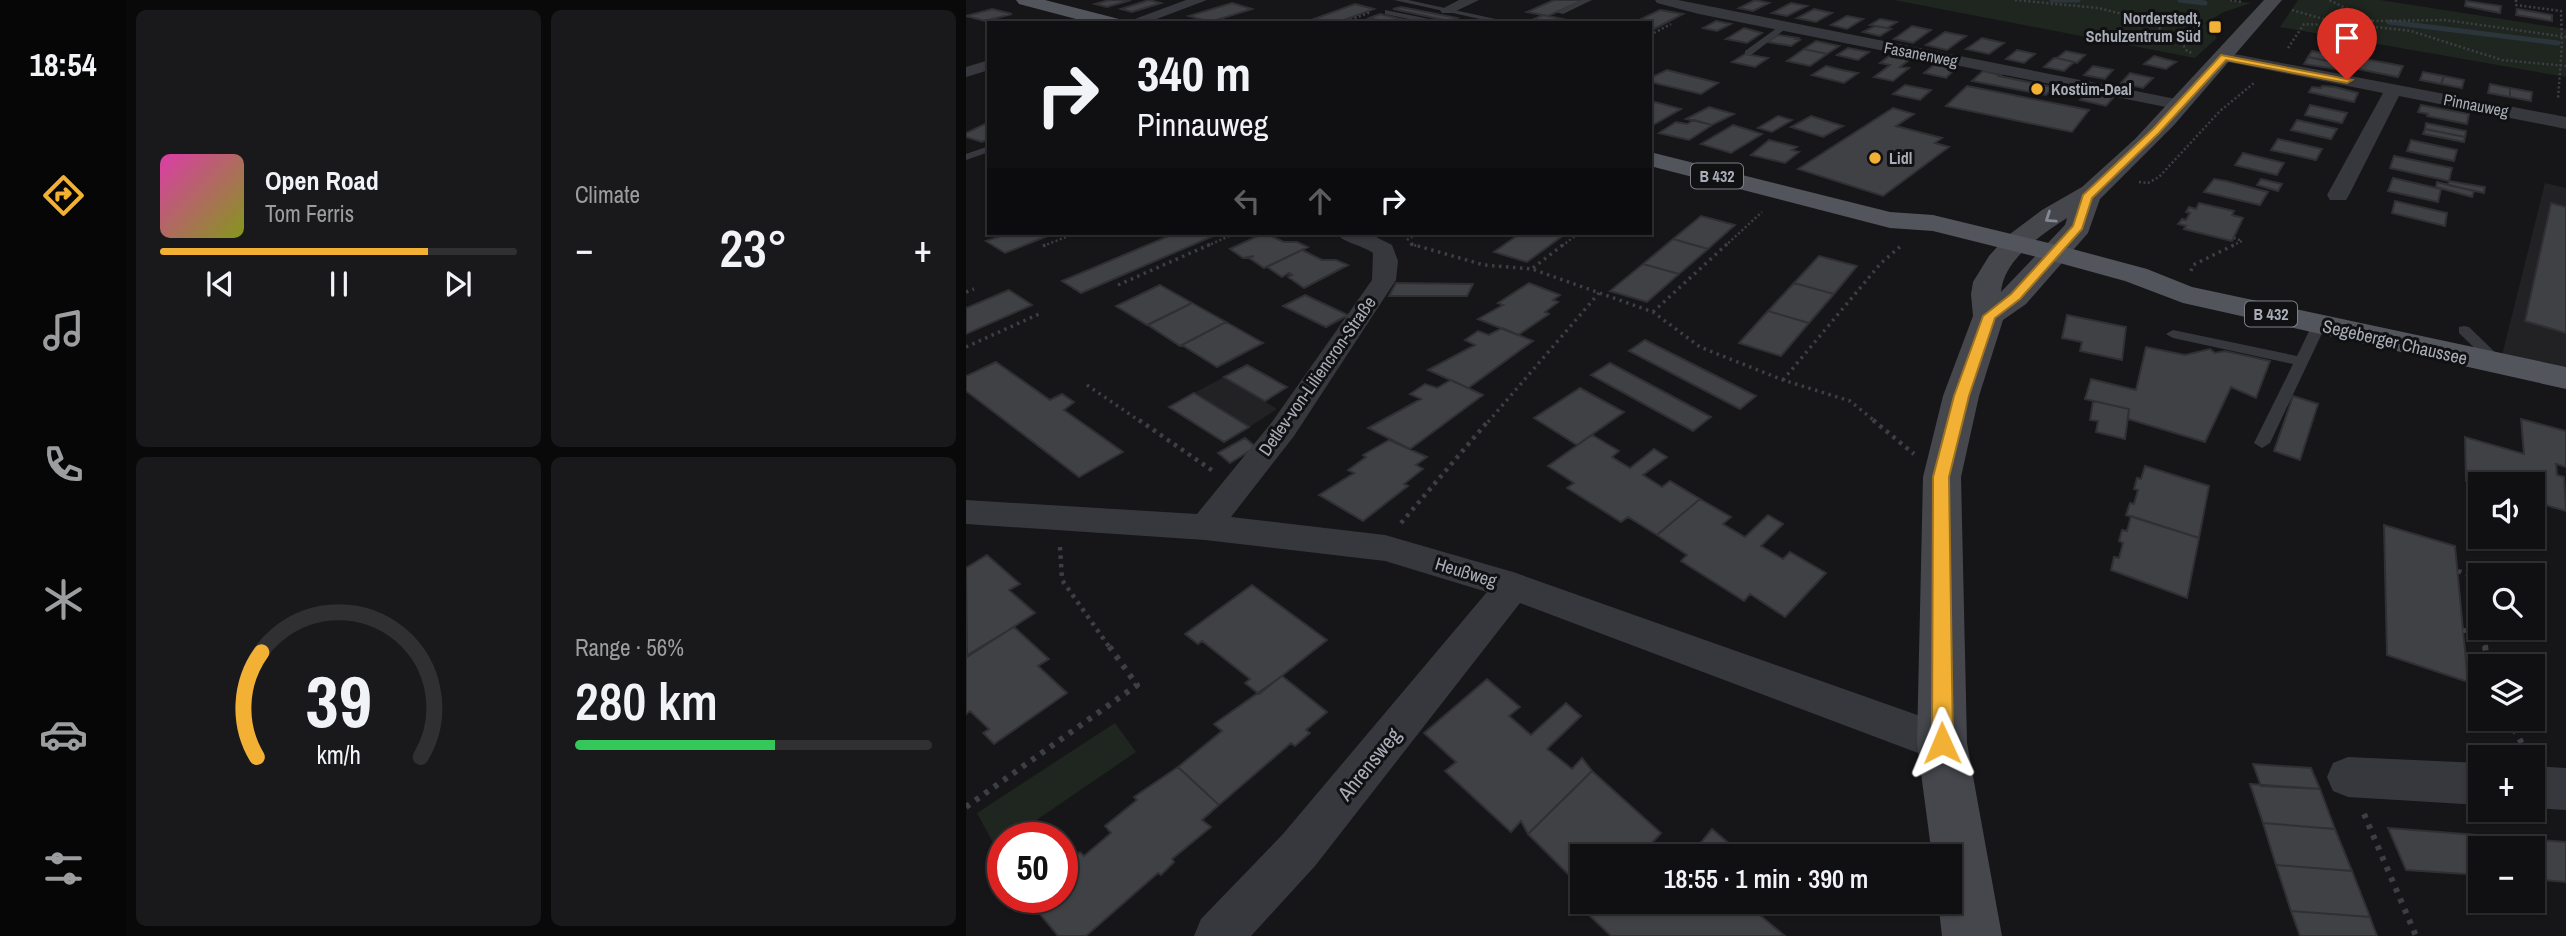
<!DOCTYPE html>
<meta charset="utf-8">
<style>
body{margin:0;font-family:"Archivo Narrow",sans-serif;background:#19191b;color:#f1f3f6;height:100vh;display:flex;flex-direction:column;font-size:26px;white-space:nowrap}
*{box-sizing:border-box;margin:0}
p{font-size:23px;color:#9c9d9f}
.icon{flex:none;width:38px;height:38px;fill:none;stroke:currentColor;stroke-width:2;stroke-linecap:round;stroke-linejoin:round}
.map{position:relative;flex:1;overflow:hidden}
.side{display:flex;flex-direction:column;gap:10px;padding:10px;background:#09090a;width:840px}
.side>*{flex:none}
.banner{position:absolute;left:21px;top:21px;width:665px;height:214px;border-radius:0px;box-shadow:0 2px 5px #0004,0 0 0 2px #303032;background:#101012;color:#f1f3f6;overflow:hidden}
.tools{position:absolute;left:1502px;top:472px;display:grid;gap:14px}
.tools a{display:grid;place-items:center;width:77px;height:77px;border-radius:0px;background:#101012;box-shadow:0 2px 5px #0004,0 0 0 2px #303032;font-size:35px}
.speed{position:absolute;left:21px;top:822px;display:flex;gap:14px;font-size:35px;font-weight:700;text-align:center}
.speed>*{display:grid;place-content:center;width:91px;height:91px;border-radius:50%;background:#101012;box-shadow:0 2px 5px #0004,0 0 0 2px #303032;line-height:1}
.speed .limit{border:10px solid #d22;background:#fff;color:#111}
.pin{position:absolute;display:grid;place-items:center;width:60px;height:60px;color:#fff;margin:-72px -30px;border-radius:50% 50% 50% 0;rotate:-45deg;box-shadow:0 0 7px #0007}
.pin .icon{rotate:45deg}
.me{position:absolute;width:77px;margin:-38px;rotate:359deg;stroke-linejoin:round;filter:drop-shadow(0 0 5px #0008)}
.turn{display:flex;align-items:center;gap:24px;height:147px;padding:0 35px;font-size:32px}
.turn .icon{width:91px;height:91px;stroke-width:2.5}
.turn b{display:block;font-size:49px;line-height:60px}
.lanes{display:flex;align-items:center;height:66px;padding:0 35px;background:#0003;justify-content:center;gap:35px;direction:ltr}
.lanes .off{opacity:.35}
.big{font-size:52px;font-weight:600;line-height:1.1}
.side .card{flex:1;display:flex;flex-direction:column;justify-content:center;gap:10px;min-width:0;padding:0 24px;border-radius:10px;background:#19191b}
.side .dial{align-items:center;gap:0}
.dial svg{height:182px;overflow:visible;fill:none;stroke:#303032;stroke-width:7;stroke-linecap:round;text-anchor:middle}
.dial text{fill:#f1f3f6;stroke:none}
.song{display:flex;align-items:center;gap:21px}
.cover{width:84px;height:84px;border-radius:10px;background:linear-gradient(135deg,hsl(320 70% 55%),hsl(70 70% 35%))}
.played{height:7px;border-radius:4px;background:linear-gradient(90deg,#f2b134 75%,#303032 75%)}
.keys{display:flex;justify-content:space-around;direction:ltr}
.heat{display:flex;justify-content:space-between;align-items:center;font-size:38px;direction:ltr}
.charge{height:10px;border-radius:5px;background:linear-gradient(90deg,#34c759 56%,#303032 0)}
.side .tiles{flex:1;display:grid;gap:10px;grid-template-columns:repeat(2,1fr)}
.trip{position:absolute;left:604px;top:844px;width:392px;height:70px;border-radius:0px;background:#101012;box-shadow:0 2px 5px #0004,0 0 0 2px #303032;font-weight:600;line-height:70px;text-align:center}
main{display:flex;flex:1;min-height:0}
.tab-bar{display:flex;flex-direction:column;width:126px;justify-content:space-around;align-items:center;background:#060607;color:#9c9d9f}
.tab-bar .icon{width:49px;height:49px}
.tab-bar .selected{color:#f2b134}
.tab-bar b{font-size:32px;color:#f1f3f6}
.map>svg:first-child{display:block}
.built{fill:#222225}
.green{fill:#1e261f}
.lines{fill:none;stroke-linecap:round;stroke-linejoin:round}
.stream{stroke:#2c353c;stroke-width:5}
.building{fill:#404145;stroke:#303034;stroke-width:2}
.path-far3{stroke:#3d3f44;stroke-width:2.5;stroke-dasharray:2 2.5;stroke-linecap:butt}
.path-far2{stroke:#3d3f44;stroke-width:3.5;stroke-dasharray:2.5 4.5;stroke-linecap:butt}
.path-far1{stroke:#3d3f44;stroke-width:4.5;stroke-dasharray:3.5 5;stroke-linecap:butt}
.path{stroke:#3d3f44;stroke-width:6;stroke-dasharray:4.5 7;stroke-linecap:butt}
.lane{fill:#37383d;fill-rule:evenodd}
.street{fill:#37383d;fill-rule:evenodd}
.secondary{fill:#45474d;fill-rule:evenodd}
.primary{fill:#53555c;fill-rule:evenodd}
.oneway{stroke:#858993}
.route{fill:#f2b134;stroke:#9d7322;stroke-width:2}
.poi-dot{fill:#f2b134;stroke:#111113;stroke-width:2.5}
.labels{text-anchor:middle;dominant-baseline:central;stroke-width:6;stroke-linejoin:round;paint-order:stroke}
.far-poi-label{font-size:16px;font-weight:bold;fill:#a8adb8;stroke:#111113;text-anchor:start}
.far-street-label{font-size:16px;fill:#a8adb8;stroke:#111113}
.shield{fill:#111113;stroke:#7b7e86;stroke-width:2}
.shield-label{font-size:16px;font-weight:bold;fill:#a8adb8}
.street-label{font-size:18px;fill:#a8adb8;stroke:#111113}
.near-street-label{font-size:21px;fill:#a8adb8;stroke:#111113}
</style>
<main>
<nav class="tab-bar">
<b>18:54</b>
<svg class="icon selected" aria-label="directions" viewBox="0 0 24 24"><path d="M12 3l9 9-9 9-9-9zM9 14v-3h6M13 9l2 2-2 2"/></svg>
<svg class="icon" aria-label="music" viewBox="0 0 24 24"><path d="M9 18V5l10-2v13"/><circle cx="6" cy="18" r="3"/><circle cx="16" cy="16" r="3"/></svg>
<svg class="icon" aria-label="phone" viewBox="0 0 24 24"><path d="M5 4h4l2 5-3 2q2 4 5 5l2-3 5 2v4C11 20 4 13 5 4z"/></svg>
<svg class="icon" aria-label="climate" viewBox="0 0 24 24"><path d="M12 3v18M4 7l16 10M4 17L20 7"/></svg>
<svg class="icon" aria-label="car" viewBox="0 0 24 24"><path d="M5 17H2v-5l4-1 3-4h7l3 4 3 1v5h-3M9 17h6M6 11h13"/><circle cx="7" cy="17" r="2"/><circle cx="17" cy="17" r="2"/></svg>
<svg class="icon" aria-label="filters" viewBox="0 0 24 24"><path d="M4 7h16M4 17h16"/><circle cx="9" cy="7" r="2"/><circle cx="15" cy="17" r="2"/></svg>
</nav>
<section class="side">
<div class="tiles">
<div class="card">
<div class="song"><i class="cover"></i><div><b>Open Road</b><p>Tom Ferris</p></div></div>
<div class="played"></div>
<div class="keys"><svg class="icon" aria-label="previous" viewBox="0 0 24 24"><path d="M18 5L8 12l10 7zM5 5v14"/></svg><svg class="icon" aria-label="pause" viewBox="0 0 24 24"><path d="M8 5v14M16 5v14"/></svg><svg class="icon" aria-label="next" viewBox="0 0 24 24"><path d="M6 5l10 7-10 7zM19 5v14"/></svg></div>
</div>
<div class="card"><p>Climate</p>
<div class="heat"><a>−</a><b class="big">23°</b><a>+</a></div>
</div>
<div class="card dial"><svg viewBox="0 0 100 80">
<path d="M14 69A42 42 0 1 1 86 69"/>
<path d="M14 69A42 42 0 0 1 16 23" stroke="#f2b134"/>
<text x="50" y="56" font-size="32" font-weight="700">39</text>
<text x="50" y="72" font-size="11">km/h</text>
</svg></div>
<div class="card"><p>Range · 56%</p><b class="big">280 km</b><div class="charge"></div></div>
</div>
</section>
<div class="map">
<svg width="1600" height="936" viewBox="0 0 1600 936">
<rect width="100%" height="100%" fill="#161618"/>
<path class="built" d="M1579 183 1600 188V367L1536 355Z
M258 377 311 409 283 427 228 393Z"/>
<path class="green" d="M928 0H1260L1285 3 1258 12 1239 23 1251 38 1229 58Z
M1332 0H1414L1600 29V77L1314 27Z
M149 723 170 752 44 838H37V843L30 848 11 813Z"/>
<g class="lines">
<path class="stream" d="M1086 0H1112
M1214 0 1239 3
M1423 22 1592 43"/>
</g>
<path class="building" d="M143 0H165L141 7 129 4Z
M183 0 195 3 166 12 155 9Z
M588 0H618L582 16 561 12Z
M789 0 803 3 787 11 773 8Z
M1500 1 1535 6 1534 13 1499 6Z
M266 3 286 9 244 22 223 16Z
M825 3 841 6 821 16 806 13Z
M389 4 408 9 370 23H337Z
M435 7 491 18 483 21 427 9Z
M26 9 46 14 19 21 0 16Z
M848 9 866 13 850 22 831 18Z
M1551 9 1586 15V21L1550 15Z
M694 10 717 14 684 31V23H667Z
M414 14 451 23H424L403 18Z
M577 15 582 16 615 23H559Z
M881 16 897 19 881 29 865 25Z
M914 19 931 22 921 28 904 25Z
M750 21 765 24 751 31 737 28Z
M909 26 921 28 925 29 914 36 897 32Z
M946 26 965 30 947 43 928 39Z
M778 28 796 33 781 43 760 39Z
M979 32 1000 36 981 50 960 45Z
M812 35 832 38 830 39 834 40 825 46 801 42Z
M1016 38 1038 43 1023 54 1000 49Z
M850 41 873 46 861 54 838 49Z
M882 48 903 52 892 60 871 55Z
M838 49 861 54 844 66 821 61Z
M1051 50 1069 54 1058 63 1040 59Z
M1100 51 1119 55 1111 63 1091 58Z
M1346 51 1376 56 1372 63 1342 57Z
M779 54 802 58 789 67 766 62Z
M923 56 943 60 934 67 943 68 927 81 908 77 924 65 914 63Z
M1188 56 1210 62 1200 69 1178 64Z
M1342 57 1372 63 1369 69 1338 64Z
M1088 58H1091L1108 62 1098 71 1078 67Z
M1393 58 1437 66 1432 77 1387 68Z
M969 64 990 68 980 78 958 73Z
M860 66 876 70 892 73 878 83 846 75Z
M1127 66 1147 70 1139 79 1118 75Z
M701 70 752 83 735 94 684 82V78Z
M1017 71 1035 75 1033 76 1087 87 1080 95 1006 81Z
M1457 72 1478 76 1475 84 1454 80Z
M1164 73 1187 78 1177 88 1155 83Z
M1478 76 1498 80 1496 88 1475 84Z
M1524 84 1544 88V97L1522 93Z
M939 85 965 90 954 100 927 94Z
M1001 86 1123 110 1106 132 980 106Z
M1356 86 1369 87 1392 93 1388 102 1343 92 1346 87 1355 88Z
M1544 88 1566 92 1565 101 1544 97Z
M1122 92 1147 98 1140 106 1114 100Z
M689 102 715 109 685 126 684 104Z
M1344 105 1381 113 1376 123 1339 115Z
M1455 105 1503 114 1501 124 1461 116 1462 114 1452 112Z
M743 107 768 114 746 125 720 119Z
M927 108 948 114 930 126 976 138 969 143 983 147 917 196 832 169Z
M812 116 826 120 806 132 792 128Z
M845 116 877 126 857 137 825 127Z
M728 120 746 125 723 140 693 133 710 122 721 124Z
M1331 120 1371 129 1365 139 1325 130Z
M23 122V139L16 142 0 137V133Z
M1460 123 1500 131 1499 137 1459 129Z
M767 125 796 134 765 153 735 144Z
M1459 129 1499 137 1498 142 1457 134Z
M1312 139 1356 149 1350 160 1305 150Z
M803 140 831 147 826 150 833 152 819 163 785 155Z
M1445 140 1491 150 1488 161 1441 151Z
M1277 153 1318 163 1311 175 1269 165Z
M1428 156 1486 168 1483 181 1424 168Z
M1427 178 1475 189 1472 202 1422 191Z
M1248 179 1260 181 1302 192 1294 205 1238 192Z
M1295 179 1316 184 1312 191 1291 185Z
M1483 181 1519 187 1518 193 1482 185Z
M1471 182 1508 191 1506 197 1470 187Z
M1429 201 1481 213 1479 226 1426 213Z
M1233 203 1268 211 1266 215 1277 218 1266 241 1218 229 1220 226 1212 224 1216 219 1220 220 1224 213 1220 212 1223 207 1230 209Z
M1585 203 1600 207V333L1559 321Z
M735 216 769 225 742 249 707 239Z
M43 233H89L39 253 20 241Z
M210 233H254L115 293 96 281Z
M298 233 318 242H331L342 247 298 268 283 258 288 256 277 258 264 249Z
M555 233H582L595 237 561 262 528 252Z
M707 239 742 249 713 274 677 264Z
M336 250 356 260H370L382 265 338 288 322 277 326 275 323 273 316 277 301 267Z
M853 256 891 266 868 294 828 283Z
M677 264 713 274 681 302 644 291Z
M430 283 507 284 501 296H423Z
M563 283 594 295 587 300 592 302 579 312 583 314 552 335 512 319 537 305 532 303Z
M828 283 868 294 843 323 802 311Z
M194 285 226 303 181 325 150 306Z
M43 290 66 305 0 334V308Z
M339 295 382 315 360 327 317 306Z
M226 303 260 322 214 346 182 325Z
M802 311 843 323 815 356 773 343Z
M1101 315 1160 327 1156 360 1114 351 1116 342 1096 338Z
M260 322 297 343 251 367 216 345Z
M536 328 567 341 502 388 462 370 509 345 499 340 512 331 523 335Z
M679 340 790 396 774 409 663 351Z
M1180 347 1219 355 1244 349 1249 353 1259 351 1304 361 1290 398 1265 387 1239 442 1162 419 1163 409 1119 399 1125 379 1170 390Z
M30 362 84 400 96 394 108 402 98 410 157 452 113 477 0 391V376Z
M644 363 745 417 727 431 625 375Z
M281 365 321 387 299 401 258 377Z
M485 380 517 395 444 449 402 428 455 399 444 394 459 384 471 388Z
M614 388 658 412 611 445 568 418Z
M228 393 283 427 258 442 203 407Z
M1327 396 1352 404 1334 460 1308 451Z
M1127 401 1163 409 1159 439 1130 432 1132 421 1124 420Z
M1555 419 1600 431V467L1590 464 1591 475 1598 477 1600 511 1566 501V485H1514L1500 481 1499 437 1558 454Z
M626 435 653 451 646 457 664 468 688 449 701 457 677 475 696 487 704 481 734 499 691 535 662 517 655 522 601 488 608 483 582 466Z
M279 438 290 447 264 463 252 453Z
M423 440 461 457 450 465 457 469 438 484 442 486 397 521 353 495 388 473 382 470 400 457 397 455Z
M1179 466 1243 486 1233 538 1160 515 1164 503 1168 504 1172 490 1168 489 1171 478 1175 479Z
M734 499 765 517 757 524 779 537 802 515 817 524 795 546 817 559 824 552 860 573 819 617 784 594 778 601 715 561 721 555 691 535Z
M1165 516 1233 538 1221 598 1145 570 1148 557 1153 558 1157 543 1153 541 1156 530 1161 531Z
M1418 525 1489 546 1502 682 1421 655Z
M21 555 54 584 43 590 69 613 1 657 0 568Z
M286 585 361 640 293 694 279 683 284 679 236 641 232 644 219 634Z
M48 627 83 659 72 666 101 693 28 744 17 733 23 729 4 711 0 714V656Z
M316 676 361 712 340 730 344 733 329 746 325 743 253 805 212 767 256 731 248 724Z
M521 679 554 707 543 716 565 735 600 703 615 716 581 749 606 769 616 758 626 771 562 834 555 821 545 832 479 771 490 762 458 733Z
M1287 764 1345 768 1354 789 1295 786Z
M212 767 253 805 236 820 245 827 206 859 208 862 195 875 192 873 120 936H92L73 913 91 898H96L99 891 96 888V867L114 852 118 856 145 833 139 826 171 800 168 797Z
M626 771 695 833 684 845 696 856H616V888L562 834Z
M1284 784 1354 789 1369 829 1297 823Z
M1297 823 1369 829 1386 871 1310 865Z
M1422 828 1600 842V882L1566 879V849H1514V875L1440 870Z
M746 829 765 845 757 856H724Z
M1310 865 1386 871 1404 917 1325 911Z
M630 901H750L762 911 769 901H777L819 936H645L622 914Z
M1325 911 1404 917 1411 936H1334Z"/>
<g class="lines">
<path class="path-far3" d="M1049 0 1132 8 1185 21 1197 31 1212 37 1221 51 1226 53
M1264 0 1276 2
M1550 0V5L1595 11 1596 44 1592 99
M1326 10 1368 22
M1406 21 1479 20 1600 37
M376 23 405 12
M1401 26 1445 31 1536 60 1600 66
M684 35 705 24
M1322 48 1338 24 1397 27 1406 21 1363 0
M1173 182 1182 183 1193 177 1254 111 1288 83
M441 240 452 233
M444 244 451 246
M77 246 110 233
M241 246 270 233
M596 246 613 233
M759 246 796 212
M1266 246 1276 241 1268 238"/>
<path class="path-far2" d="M445 244 518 265 566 269 687 312 734 347 817 380 884 401 910 422
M77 246 82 244
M567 268 598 244
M1225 271 1227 265 1270 244
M152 285 245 244
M0 292 8 289
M687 312 761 244
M0 347 73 314
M817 380 915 263 936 245
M121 385 175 422
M522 422 633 293"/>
<path class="path-far1" d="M173 420 247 471
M907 420 948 454
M435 523 523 420
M94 547 96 580 144 648
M1492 571 1512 578 1514 598
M1517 628 1520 648
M1497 630 1517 636"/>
<path class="path" d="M1519 646 1522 667
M1542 719 1562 754
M0 807 171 685 143 646
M1398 814 1450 936"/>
<path class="lane" d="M428 0H442L548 23H532Z
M616 0H626L597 14 590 12Z
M419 10 473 21 477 23H461L419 14Z
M815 25 822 27 785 55H779V51Z
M23 146V152L0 160V154Z
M1353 321 1360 325 1304 443 1296 448 1288 443 1327 364 1207 338 1200 334 1207 330 1331 356 1346 325Z
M1498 326 1503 327 1537 360 1539 363 1537 366H1527L1493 333V327Z"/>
<path class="street" d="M220 0H241L180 23H158Z
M493 0H513L486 13H476L474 10Z
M689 0H712L1215 100 1224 105 1215 110 733 14 691 3Z
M1258 52 1600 117V129L1433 96 1383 195 1380 200H1364L1361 195 1417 93 1252 60 1250 57Z
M23 60V70L0 77V67Z
M370 233H402L426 245 432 261 430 280 328 436 265 517 419 535 547 572 991 729 997 743 991 757 976 762 554 603 349 866 285 936H228L235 919 317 834 521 592 419 561 239 540 0 524V500L231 514 306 422 406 280 407 253C396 245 377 243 370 233Z
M1382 757 1514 763V805L1382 797 1367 791 1361 777 1367 763Z
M1566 766 1600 768V810L1566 808Z"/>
<path class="secondary" d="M1298 0H1316L1208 125 1134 199 1122 233 1060 304 1037 320 1013 396 995 477 1001 743 1036 936H976L972 901H984V856H966L951 743 957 477 977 396 1007 316 1005 294 1007 282 1023 256 1040 237 1076 210 1116 187 1169 139ZM1101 218 1099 225 1035 292C1038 259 1075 235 1101 218Z"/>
<path class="primary" d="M50 0H79L153 19 156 23H125L53 4Z
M684 152 924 212 967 215 1099 247 1181 269 1226 287 1600 367V389L1217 303 1159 281 1079 259 967 231 924 228 684 166Z"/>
</g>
<defs><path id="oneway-chevron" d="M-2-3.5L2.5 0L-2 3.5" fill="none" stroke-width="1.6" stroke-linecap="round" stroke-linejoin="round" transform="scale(1.75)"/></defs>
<use class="oneway" href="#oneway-chevron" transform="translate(1084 218) rotate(146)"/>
<path class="route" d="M1255 55 1386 80 1381 83 1260 60 1193 133 1126 198 1116 229 1054 299 1029 318 1003 396 983 477 987 743 984 749 976 752 969 749 966 743 967 477 988 396 1017 316 1045 294 1107 226 1117 195 1187 129Z"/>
<g class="poi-dot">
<rect x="1242" y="20" width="14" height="14" rx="3.5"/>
<circle cx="1071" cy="89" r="7"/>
<circle cx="909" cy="158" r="7"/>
</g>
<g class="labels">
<g class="far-poi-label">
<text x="1235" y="18" text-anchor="end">Norderstedt,<tspan x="1235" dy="18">Schulzentrum Süd</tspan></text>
<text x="1085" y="89">Kostüm-Deal</text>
<text x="923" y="158">Lidl</text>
</g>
<g class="far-street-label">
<text transform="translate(955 54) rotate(11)">Fasanenweg</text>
<text transform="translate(1510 105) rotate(11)">Pinnauweg</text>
</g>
<g class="shield">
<rect x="725" y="163.5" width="52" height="25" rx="5"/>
<rect x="1279" y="301.5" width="52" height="25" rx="5"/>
</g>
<g class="shield-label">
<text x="751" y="176">B 432</text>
<text x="1305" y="314">B 432</text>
</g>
<g class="street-label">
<text transform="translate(1429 342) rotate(13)">Segeberger Chaussee</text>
<text transform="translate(351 376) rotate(-55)">Detlev-von-Liliencron-Straße</text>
<text transform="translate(500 572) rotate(17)">Heußweg</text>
</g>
<g class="near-street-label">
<text transform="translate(403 764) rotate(-51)">Ahrensweg</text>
</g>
</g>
</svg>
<div class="tools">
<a><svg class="icon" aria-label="sound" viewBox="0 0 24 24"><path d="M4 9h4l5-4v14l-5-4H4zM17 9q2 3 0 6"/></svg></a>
<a><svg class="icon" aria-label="search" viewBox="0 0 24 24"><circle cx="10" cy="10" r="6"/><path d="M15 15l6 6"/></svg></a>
<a><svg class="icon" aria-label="layers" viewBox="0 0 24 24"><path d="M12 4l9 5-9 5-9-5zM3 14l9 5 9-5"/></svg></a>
<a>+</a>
<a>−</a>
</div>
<div class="speed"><div class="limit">50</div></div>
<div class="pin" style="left:1381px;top:80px;background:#d93025"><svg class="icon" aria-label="arrive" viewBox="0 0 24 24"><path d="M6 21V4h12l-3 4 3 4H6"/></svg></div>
<svg class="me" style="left:976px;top:743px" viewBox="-20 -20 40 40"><path d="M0-17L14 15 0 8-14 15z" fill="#f2b134" stroke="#fff" stroke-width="4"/></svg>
<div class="trip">18:55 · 1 min · 390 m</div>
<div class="banner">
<div class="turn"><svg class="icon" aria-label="right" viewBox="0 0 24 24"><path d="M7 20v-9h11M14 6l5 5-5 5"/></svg><div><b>340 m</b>Pinnauweg</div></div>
<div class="lanes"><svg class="icon off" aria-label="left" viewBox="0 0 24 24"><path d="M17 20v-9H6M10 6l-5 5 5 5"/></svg><svg class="icon off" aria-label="ahead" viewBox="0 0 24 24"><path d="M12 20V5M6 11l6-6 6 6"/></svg><svg class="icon" aria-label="right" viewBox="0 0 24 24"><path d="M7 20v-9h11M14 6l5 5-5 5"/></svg></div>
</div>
</div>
</main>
